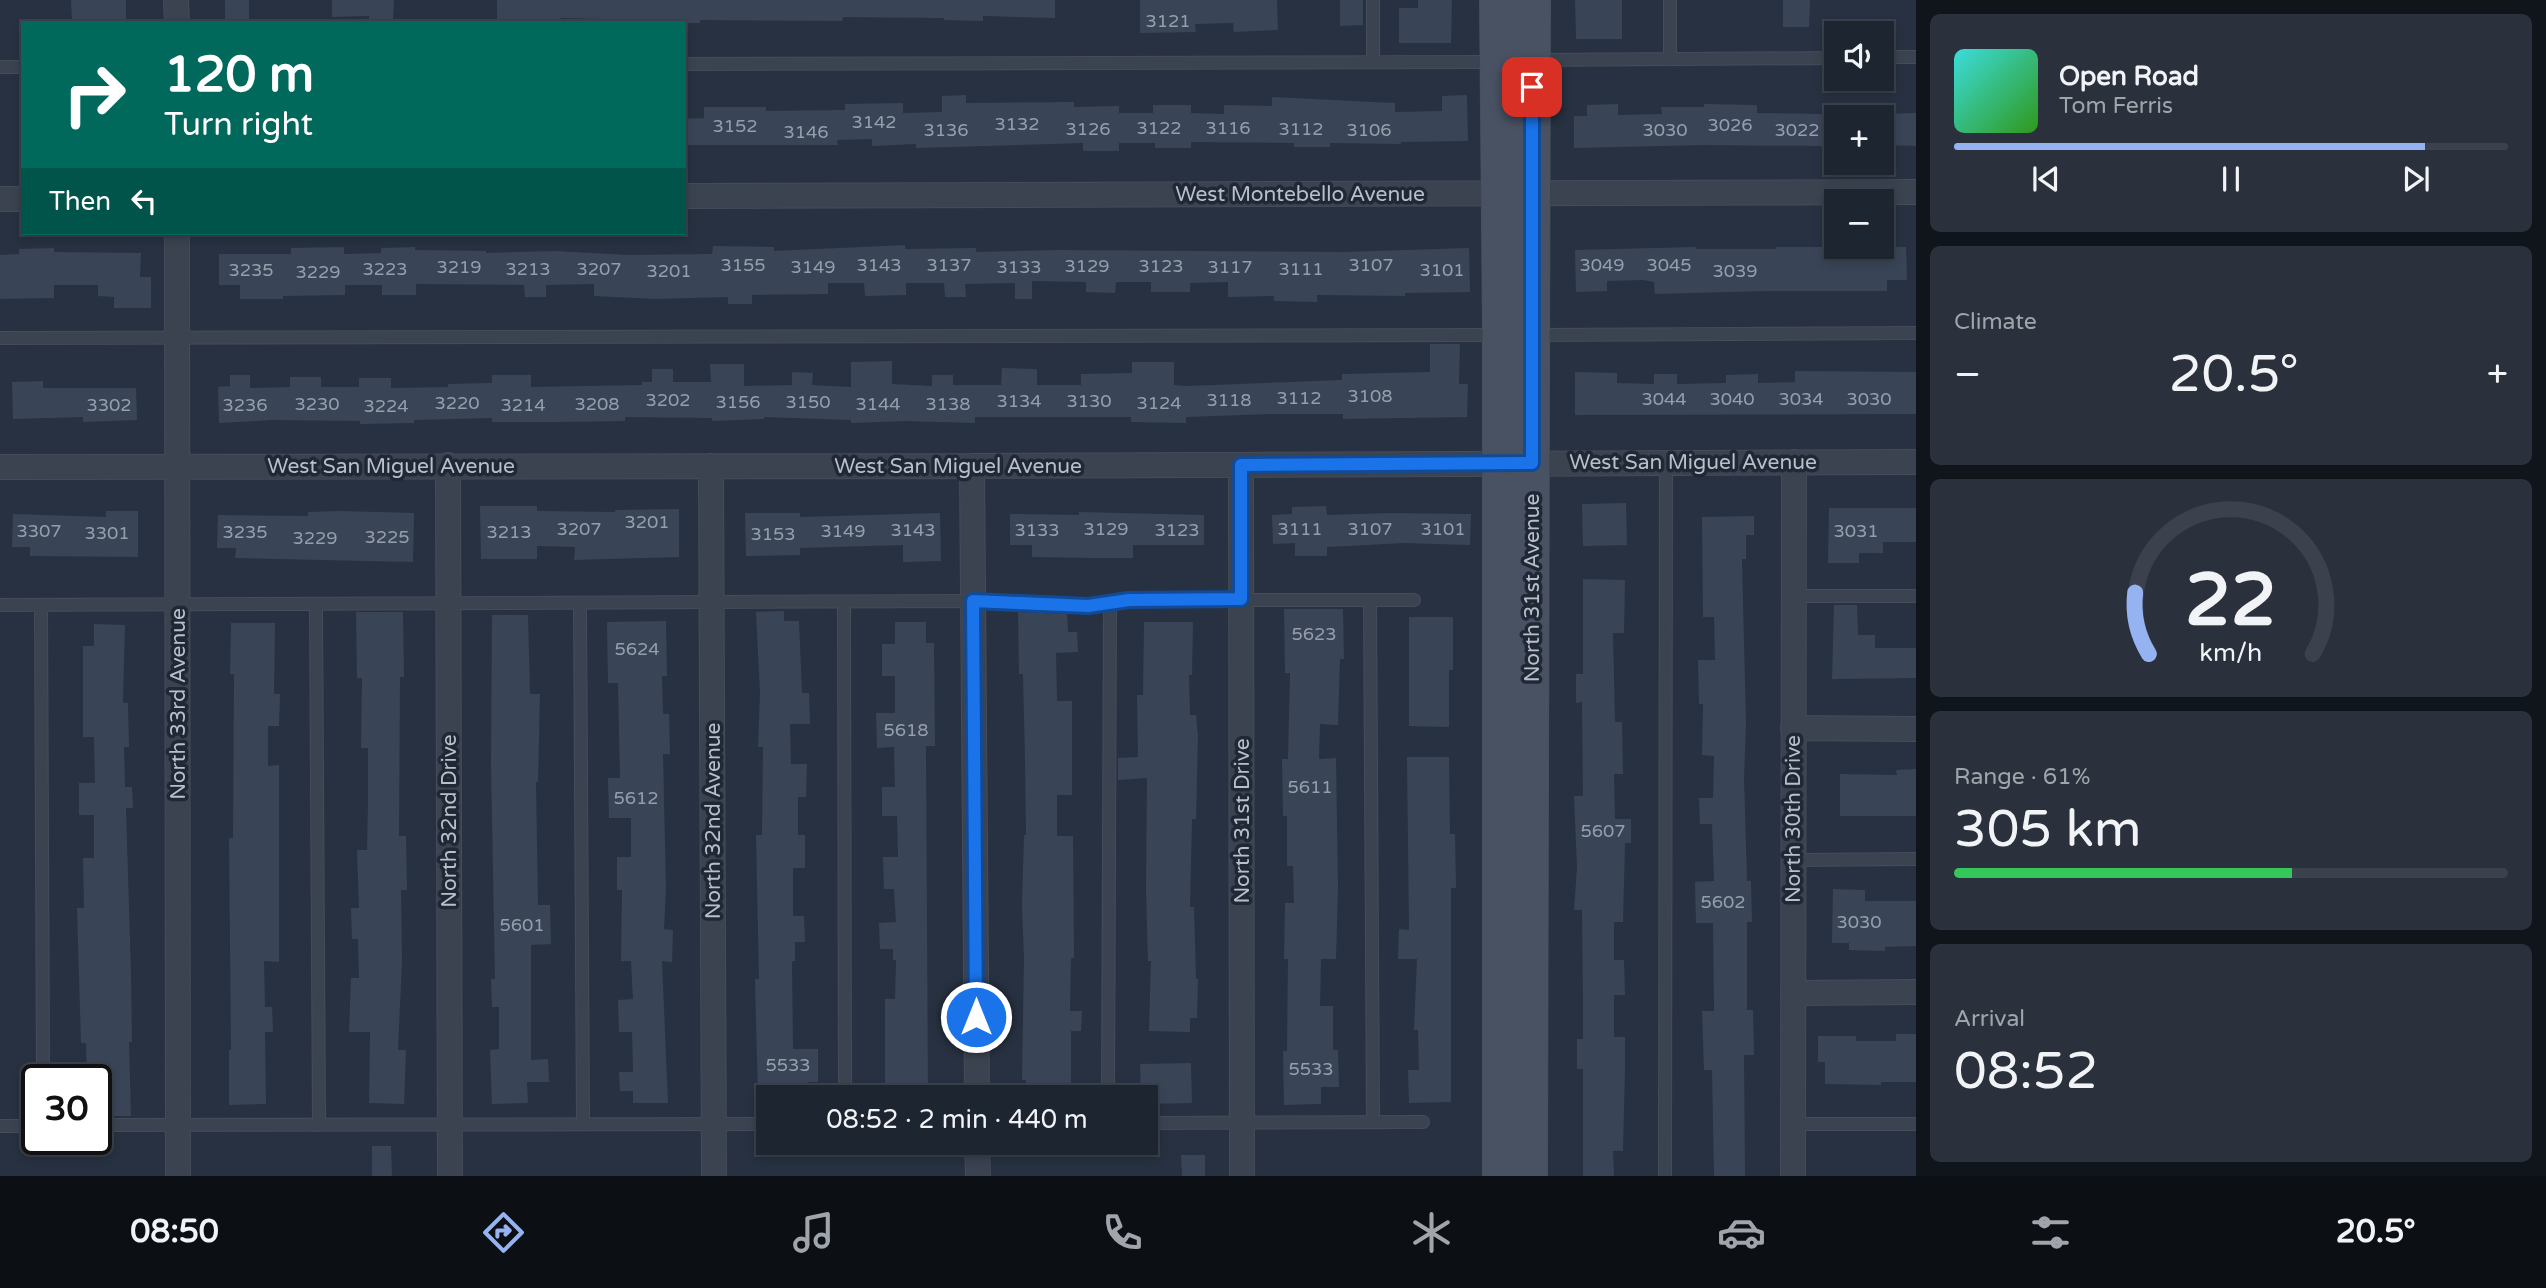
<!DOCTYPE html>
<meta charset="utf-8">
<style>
body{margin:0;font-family:"Varela Round",sans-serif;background:#2a313d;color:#f1f3f6;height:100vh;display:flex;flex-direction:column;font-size:26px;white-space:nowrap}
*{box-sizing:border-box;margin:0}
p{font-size:23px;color:#a0a5ab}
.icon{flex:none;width:38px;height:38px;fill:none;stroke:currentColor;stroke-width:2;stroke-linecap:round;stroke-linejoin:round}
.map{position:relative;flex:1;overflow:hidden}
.panel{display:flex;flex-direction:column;gap:14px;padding:14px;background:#10141b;width:630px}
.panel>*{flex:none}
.top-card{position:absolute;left:21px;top:21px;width:665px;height:214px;border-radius:0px;box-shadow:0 4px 10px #0003,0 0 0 2px #3b424d;background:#00695c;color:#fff;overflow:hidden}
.tools{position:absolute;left:1824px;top:21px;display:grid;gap:14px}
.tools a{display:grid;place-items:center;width:70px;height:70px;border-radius:0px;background:#1d2531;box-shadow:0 4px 10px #0003,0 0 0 2px #3b424d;font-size:35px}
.speed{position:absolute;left:21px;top:1064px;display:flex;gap:14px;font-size:35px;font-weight:700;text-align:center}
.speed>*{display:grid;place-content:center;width:91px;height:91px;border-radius:50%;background:#1d2531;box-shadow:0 4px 10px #0003,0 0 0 2px #3b424d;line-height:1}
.speed .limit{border:4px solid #111;border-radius:10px;background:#fff;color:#111}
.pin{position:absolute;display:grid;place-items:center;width:60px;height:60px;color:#fff;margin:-30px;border-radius:14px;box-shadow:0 4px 10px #0006}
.me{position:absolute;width:77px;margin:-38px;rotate:0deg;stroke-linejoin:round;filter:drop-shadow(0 0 5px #0008)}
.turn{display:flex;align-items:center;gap:24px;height:147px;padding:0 28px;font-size:32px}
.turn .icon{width:91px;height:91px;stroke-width:2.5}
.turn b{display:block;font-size:49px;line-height:60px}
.then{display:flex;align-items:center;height:66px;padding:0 28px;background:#0003;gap:14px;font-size:26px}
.big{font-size:52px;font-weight:600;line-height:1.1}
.panel .widget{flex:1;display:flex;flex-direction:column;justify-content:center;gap:10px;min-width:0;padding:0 24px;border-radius:10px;background:#2a313d}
.panel .dial{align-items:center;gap:0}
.dial svg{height:182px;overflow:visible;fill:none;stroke:#3b424d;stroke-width:7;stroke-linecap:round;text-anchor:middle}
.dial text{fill:#f1f3f6;stroke:none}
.song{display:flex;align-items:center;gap:21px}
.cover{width:84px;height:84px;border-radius:10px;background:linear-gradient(135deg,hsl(180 70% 55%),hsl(110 70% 35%))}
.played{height:7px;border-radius:4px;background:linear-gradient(90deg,#95b2f1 85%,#3b424d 85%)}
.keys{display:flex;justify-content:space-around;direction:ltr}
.heat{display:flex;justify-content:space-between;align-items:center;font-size:38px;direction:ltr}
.charge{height:10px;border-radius:5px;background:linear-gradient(90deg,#34c759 61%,#3b424d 0)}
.trip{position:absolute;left:756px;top:1085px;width:402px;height:70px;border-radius:0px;background:#1d2531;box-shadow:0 4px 10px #0003,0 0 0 2px #3b424d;font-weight:600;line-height:70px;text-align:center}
.tab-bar{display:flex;height:112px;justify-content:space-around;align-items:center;background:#0c0f14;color:#a0a5ab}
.tab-bar .icon{width:49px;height:49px}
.tab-bar .current{color:#95b2f1}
.tab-bar b{font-size:32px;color:#f1f3f6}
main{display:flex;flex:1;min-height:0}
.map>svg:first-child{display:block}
.building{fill:#394557}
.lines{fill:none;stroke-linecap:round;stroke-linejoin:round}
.lane-casing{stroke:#454c5a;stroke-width:14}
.street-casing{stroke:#454c5a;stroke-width:26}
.secondary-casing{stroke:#454c5a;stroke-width:38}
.lane{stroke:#3b4351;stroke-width:12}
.street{stroke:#3b4351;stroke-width:24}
.secondary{stroke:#495263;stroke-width:37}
.route-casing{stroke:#114b97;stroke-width:18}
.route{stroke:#1a73e8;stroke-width:12}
.labels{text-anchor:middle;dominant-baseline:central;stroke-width:7;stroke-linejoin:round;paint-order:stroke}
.number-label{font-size:18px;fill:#969eac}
.street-label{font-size:21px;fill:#b8bfcb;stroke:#202836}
</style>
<main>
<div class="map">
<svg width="1916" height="1176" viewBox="0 0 1916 1176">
<rect width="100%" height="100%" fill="#273141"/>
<path class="building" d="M71 0H126V23H72Z
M225 0H249V22H225Z
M332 0H394L393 23H369V16L332 17Z
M497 0H1055V18L983 16V21L944 20V18L843 17 842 21 700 20V23H639V20L561 18V23H497Z
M1140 0H1277L1278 30 1234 32 1233 23 1195 24 1196 32 1140 33Z
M1340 0H1363V25L1340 26Z
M1418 0H1452L1451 43H1399V8H1418Z
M1575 0H1622V39H1576Z
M1783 0H1810L1809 27H1783Z
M966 95V103L1074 102V107L1119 106V113H1153V105H1191V113L1224 114V105L1272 106V97L1395 103V112L1442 111V96L1467 95 1468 141 1401 142V144L1330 143V147H1294V143L1191 142V148H1155V143H1119V151H1083V143L916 148V144L872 146V139L837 140 838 145H684V119L704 118V107H766V111L845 110V104L903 103V113L942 112V96Z
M1618 104V115L1662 114 1661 107H1704V104L1757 105V113L1824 114 1823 146 1704 145 1574 148V116H1587V105Z
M1916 113V146L1881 145V114Z
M905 245V249L976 248V252L1058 250 1344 252 1469 248 1470 292 1405 293V296L1317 295V302L1274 301V296L1228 297V282L1190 283V292H1151V282H1116L1115 293 1086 292V282L1032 281V299H1015V283L965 284 966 297H945L944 283H906V295L865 296 864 283H828V294L752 295V304H728V297L655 299 594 296V284L546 285V297H525L524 285 416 284V295H382V285H345V295L283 296V299H240V285H219V254H291V248L344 247V254L381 253V248L415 247V250L486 251V253L555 251 627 255 712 254 713 246 774 247V251Z
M1696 247V249H1776V247H1906L1907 280H1887V291H1767L1655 294 1654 282 1643 280 1607 281V291L1576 292 1575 250Z
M54 248V252L141 253 140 277H151V308H114V297L98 296V285H54V298L0 299V255L19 254V249Z
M1430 344H1460L1459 384H1468L1467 417 1343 419V414H1272L1186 417V423L1131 422V417H975V423L906 421 851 423V420L764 417V419L712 421V418L625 417V421L555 422H492V418L414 420V423L360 424V421L272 420 219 423 218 387 230 386V375H250V388L290 387V377H321V387H359V378H391V388L448 387V384L492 383V375H531V387L642 385V382H652V369H673V382H711L710 364H744V386L792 385V372L813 373 812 385 851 387V362L892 361V384L932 386V375H953V385H1001L1002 368 1037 369V385H1081V374L1132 373V362H1174V385L1186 386 1342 380V374L1430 372Z
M1795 371 1916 372V414L1575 415V372L1617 373V383L1654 384V374H1677V384L1726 383V375L1758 374V383L1795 382Z
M43 381V388H136L137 420 83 422V417L13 419 12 382Z
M1626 503 1627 545 1583 546 1582 504Z
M480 506H537V511L615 512V510L679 509V557L574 560 575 547 537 546V559H481Z
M1326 506 1327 515 1390 513 1471 514 1470 545 1404 543 1327 547V556H1295V543L1273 544 1272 515 1292 514V507Z
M1829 508H1916V542H1883V553H1859V563H1828Z
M106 511H138V557L30 556V547H12L13 514 106 517Z
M341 511 414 513 413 562 235 558 236 548H217L218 515 308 516V512Z
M1079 512 1204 515V545H1133V558H1094L1032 557V545H1010V514L1079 515Z
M745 513H800V517L940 513 941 561 903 562V545L800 548V555L746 556Z
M1754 516V535H1746V559H1742L1746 724 1744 778 1747 881H1751L1752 922H1747V1010H1753L1754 1055H1744L1745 1176H1714L1712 1070H1704L1702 1011H1714L1713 923H1696L1695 882 1714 881 1712 824H1700L1699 798H1713L1714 756 1702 755 1703 704H1699L1698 660H1715L1714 617H1703L1702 517Z
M1583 579 1625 580 1624 633H1613L1615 722H1622L1623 774H1614L1615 819H1631V843H1625L1623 922H1614V960H1624L1625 995H1614V1037H1625V1069L1623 1151H1613L1614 1176H1583V1069H1577V1039H1583V999L1582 910H1574L1577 868 1574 796H1583L1582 702 1576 703V674H1583Z
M1834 605H1857L1858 635H1875V648H1916V678L1832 679Z
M1284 609H1343L1344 659H1340L1338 725 1320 724 1319 759 1336 758 1338 888 1336 959H1321L1320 1006H1333V1050H1338L1339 1087H1321V1104L1284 1105 1283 1051H1287L1288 959H1284L1285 903H1294L1293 866H1287V816H1283L1282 759H1288L1290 673H1285Z
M784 611V621H799L802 693H809L810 724H790L791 764H807L806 797H798V835H805V868H793V916H804L805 942H795V961H792L793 1049H818V1082H808V1097H758L755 979H759L756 835H762L763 747H758L760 694 756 612Z
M356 612H403L404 677H400L399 836H406L407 890H401L402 961 398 1050H406L404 1104 369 1103 370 1032H349L351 978H359L358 939H352L351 908H359L357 850H367L368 805V748H361L362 678H357Z
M1018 612 1067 614 1068 632H1077L1078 652 1056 653 1057 701H1072V795H1057V836H1073L1074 958H1071L1070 1011H1082L1081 1031H1071V1097H1026V1080H1022L1024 958 1022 905 1024 835H1026L1025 762 1023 674H1019Z
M492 615H528L530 694H540L538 782H536L538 905H550L551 944 531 945V1060L548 1059 549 1082H527L528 1103 492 1104 490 1050 499 1049V1007H492L491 979H495L491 765Z
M1409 617H1453V670H1449V727L1409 726Z
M666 621 667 676H662L663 714H669L670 754H663L666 889 664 929 673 930 672 962 662 961 668 1103H633V1091H620L619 1072H633L632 1032H619L618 1000 633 999 631 961H621L622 890H617V857H631V818H609L608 778H620L618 683H608L607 622Z
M895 622H926V643H934L935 746H926L928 1097H885V999H895L896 960H893V949H880L879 923 896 922 894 889H884L883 857H898L897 816H882V787H895L894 747 877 748 876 713H895V676H882V644H895Z
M1144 622H1193L1192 675H1189L1190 715H1196L1198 735 1196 819H1192L1190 907H1194L1196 979H1198L1197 1018H1190V1032L1149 1031 1151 961H1148L1146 889 1147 778 1118 780V758L1138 757 1137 695H1143Z
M231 623H275L274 694H280L279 726H268V766L279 765V962L264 961 265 1007H272L273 1032H265L266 1104 229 1105V1050H231L229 838H233L234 674H230Z
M94 624 125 625 123 703H128L129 747H124L125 787H132L133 808H126L131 974 132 1042H129L131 1116H97L96 1080H87L86 1043H81L77 908H84L83 858H94V815H79V783H95L94 737H83V646H94Z
M1407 757H1449L1450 834H1455L1456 888H1451V1102L1409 1103 1408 1070H1419L1418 1030H1414L1417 959H1398L1399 929 1409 930Z
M1916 769V816H1840V774L1897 775 1896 770Z
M1833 889 1865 890V901H1916V946L1885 947V951L1849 950V943H1832Z
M1896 1034H1916V1082H1881V1085L1825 1084V1062H1818V1036H1856V1041H1896Z
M1191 1063 1192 1103 1146 1104V1097H1141L1140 1064Z
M372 1146H391L392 1176H372Z
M1181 1155H1205V1176H1182Z"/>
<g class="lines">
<g class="lane-casing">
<path id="lane" d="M1373 0V61
M1881 57H1916
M1670 59V0
M1535 60 1836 58
M684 64 1495 62
M0 67H23
M1535 335 1916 333
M0 338 1497 335
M1793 596H1916
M1370 601 1373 1122
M844 602 845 1097
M580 603 583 1124
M316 604 319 1125
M0 605 973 601 1088 606 1129 600H1414
M41 605 43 1080
M1794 860 1916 859
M1108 1097 1110 603
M1146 1123 1423 1122
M1793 1124H1916
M96 1125 768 1124
M0 1126H37
M1665 1176 1666 462"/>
</g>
<g class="street-casing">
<path id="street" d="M176 0 177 23
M684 196 1916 192
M0 199H23
M177 233 178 1176
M448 465 450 1176
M1241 465 1242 1176
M711 466 714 1176
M972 466 977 1097
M0 467 972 466 1916 462
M1793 728 1916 729
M1793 993 1916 992
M977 1143 978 1176
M1793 1176 1794 462"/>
</g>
<g class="secondary-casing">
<path id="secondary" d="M1498 0 1501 335V1176
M1529 1176 1532 0"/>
</g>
<use href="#lane" class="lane"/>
<use href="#street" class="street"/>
<use href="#secondary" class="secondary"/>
</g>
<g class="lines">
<g class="route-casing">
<path id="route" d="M976 1017 973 601 1088 606 1129 600 1241 599V465L1532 463V87"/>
</g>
<use href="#route" class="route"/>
</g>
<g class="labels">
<g class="number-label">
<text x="1168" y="21">3121</text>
<text x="874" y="122">3142</text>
<text x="1017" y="124">3132</text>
<text x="1730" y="125">3026</text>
<text x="735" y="126">3152</text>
<text x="1159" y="128">3122</text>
<text x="1228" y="128">3116</text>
<text x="1088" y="129">3126</text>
<text x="1301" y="129">3112</text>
<text x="946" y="130">3136</text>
<text x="1369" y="130">3106</text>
<text x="1665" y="130">3030</text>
<text x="1797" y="130">3022</text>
<text x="806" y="132">3146</text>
<text x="743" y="265">3155</text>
<text x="879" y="265">3143</text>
<text x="949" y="265">3137</text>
<text x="1371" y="265">3107</text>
<text x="1602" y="265">3049</text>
<text x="1669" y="265">3045</text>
<text x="1087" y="266">3129</text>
<text x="1161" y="266">3123</text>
<text x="459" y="267">3219</text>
<text x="813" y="267">3149</text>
<text x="1019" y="267">3133</text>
<text x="1230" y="267">3117</text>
<text x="385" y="269">3223</text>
<text x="528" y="269">3213</text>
<text x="599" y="269">3207</text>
<text x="1301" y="269">3111</text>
<text x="251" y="270">3235</text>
<text x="1442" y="270">3101</text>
<text x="669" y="271">3201</text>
<text x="1735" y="271">3039</text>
<text x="318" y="272">3229</text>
<text x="1370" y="396">3108</text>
<text x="1299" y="398">3112</text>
<text x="1664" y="399">3044</text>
<text x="1732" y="399">3040</text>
<text x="1801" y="399">3034</text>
<text x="1869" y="399">3030</text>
<text x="668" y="400">3202</text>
<text x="1229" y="400">3118</text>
<text x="1019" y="401">3134</text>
<text x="1089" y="401">3130</text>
<text x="738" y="402">3156</text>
<text x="808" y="402">3150</text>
<text x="457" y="403">3220</text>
<text x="1159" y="403">3124</text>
<text x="317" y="404">3230</text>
<text x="597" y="404">3208</text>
<text x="878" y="404">3144</text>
<text x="948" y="404">3138</text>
<text x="109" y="405">3302</text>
<text x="245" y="405">3236</text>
<text x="523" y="405">3214</text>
<text x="386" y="406">3224</text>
<text x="647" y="522">3201</text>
<text x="579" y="529">3207</text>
<text x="1106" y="529">3129</text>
<text x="1300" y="529">3111</text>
<text x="1370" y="529">3107</text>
<text x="1443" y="529">3101</text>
<text x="913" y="530">3143</text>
<text x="1037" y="530">3133</text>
<text x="1177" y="530">3123</text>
<text x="39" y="531">3307</text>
<text x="843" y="531">3149</text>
<text x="1856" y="531">3031</text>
<text x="245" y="532">3235</text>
<text x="509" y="532">3213</text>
<text x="107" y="533">3301</text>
<text x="773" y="534">3153</text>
<text x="387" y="537">3225</text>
<text x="315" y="538">3229</text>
<text x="1314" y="634">5623</text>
<text x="637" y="649">5624</text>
<text x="906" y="730">5618</text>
<text x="1310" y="787">5611</text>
<text x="636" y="798">5612</text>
<text x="1603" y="831">5607</text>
<text x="1723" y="902">5602</text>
<text x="1859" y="922">3030</text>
<text x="522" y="925">5601</text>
<text x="788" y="1065">5533</text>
<text x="1311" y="1069">5533</text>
</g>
<g class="street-label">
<text x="1300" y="194">West Montebello Avenue</text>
<text x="1693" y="462">West San Miguel Avenue</text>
<text x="391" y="466">West San Miguel Avenue</text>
<text x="958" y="466">West San Miguel Avenue</text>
<text transform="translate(1532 588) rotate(-90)">North 31st Avenue</text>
<text transform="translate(178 704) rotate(-90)">North 33rd Avenue</text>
<text transform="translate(1793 819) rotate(-90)">North 30th Drive</text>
<text transform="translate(449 821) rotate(-90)">North 32nd Drive</text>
<text transform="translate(713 821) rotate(-90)">North 32nd Avenue</text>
<text transform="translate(1242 821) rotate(-90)">North 31st Drive</text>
</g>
</g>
</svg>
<div class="tools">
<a><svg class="icon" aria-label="sound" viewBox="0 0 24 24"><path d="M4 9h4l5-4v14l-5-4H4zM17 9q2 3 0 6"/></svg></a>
<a>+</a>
<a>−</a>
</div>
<div class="speed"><div class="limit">30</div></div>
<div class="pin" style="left:1532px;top:87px;background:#d93025"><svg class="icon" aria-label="arrive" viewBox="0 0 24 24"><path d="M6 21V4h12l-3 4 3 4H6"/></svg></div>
<svg class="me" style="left:976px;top:1017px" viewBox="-20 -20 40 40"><circle r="17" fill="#1a73e8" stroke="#fff" stroke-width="3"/><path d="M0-11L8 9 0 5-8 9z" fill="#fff"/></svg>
<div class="trip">08:52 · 2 min · 440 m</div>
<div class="top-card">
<div class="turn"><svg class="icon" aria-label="right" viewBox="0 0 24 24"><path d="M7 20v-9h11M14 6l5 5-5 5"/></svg><div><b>120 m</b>Turn right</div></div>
<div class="then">Then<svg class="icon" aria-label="left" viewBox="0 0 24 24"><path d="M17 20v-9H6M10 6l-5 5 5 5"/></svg></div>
</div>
</div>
<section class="panel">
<div class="widget">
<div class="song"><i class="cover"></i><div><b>Open Road</b><p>Tom Ferris</p></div></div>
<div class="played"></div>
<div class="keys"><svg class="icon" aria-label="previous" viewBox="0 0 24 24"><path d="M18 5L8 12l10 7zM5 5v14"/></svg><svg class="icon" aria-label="pause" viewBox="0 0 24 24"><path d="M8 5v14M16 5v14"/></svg><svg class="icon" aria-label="next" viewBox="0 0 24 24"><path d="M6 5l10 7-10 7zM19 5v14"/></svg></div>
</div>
<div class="widget"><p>Climate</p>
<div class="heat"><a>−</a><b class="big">20.5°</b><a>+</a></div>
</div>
<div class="widget dial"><svg viewBox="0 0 100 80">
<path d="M14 69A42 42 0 1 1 86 69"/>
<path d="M14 69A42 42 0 0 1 8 42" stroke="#95b2f1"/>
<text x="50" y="56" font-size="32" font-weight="700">22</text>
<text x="50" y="72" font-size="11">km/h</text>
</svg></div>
<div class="widget"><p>Range · 61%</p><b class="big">305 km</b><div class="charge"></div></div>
<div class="widget"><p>Arrival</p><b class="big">08:52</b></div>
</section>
</main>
<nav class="tab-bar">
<b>08:50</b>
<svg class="icon current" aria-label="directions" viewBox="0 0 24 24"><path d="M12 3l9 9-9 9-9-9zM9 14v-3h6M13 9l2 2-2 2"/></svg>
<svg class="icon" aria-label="music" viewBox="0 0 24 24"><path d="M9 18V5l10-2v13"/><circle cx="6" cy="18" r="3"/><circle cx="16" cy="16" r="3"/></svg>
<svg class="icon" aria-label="phone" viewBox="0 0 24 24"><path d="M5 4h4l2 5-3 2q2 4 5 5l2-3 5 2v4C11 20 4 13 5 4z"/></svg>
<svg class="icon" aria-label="climate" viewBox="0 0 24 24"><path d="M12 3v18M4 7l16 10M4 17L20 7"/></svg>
<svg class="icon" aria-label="car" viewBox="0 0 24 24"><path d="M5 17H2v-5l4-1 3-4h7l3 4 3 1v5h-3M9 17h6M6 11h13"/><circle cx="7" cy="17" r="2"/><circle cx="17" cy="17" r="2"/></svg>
<svg class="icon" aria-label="filters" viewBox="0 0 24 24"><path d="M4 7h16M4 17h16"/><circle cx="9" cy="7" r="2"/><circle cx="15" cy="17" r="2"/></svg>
<b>20.5°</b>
</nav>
